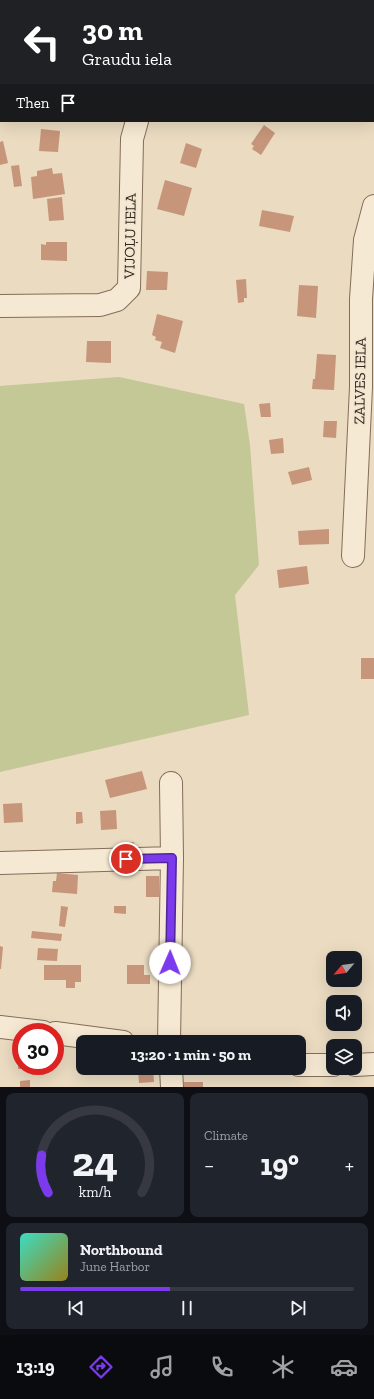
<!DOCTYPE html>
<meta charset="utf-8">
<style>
body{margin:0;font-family:"Zilla Slab",serif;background:#20242c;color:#f1f3f6;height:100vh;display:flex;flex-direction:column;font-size:15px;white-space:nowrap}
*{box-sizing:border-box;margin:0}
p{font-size:13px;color:#9ea1a6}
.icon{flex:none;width:22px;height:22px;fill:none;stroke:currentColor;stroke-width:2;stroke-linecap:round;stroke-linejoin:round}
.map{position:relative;height:1087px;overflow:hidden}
.details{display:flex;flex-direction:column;gap:6px;padding:6px;background:#0d0f14;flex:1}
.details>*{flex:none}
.top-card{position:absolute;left:0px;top:0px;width:374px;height:122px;box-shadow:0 4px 16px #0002;background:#202124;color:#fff;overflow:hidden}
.needle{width:26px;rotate:241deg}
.tools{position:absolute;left:326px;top:951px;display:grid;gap:8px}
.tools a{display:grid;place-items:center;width:36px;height:36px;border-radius:8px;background:#171b24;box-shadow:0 4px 16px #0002;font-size:20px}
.speed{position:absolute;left:12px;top:1023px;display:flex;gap:8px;font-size:20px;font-weight:700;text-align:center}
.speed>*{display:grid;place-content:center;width:52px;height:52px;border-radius:50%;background:#171b24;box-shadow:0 4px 16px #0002;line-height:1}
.speed .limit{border:6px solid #d22;background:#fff;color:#111}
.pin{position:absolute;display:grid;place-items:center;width:34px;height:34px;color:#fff;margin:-17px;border:2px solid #fff;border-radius:50%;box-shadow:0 1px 4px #0007}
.me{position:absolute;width:44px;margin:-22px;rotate:1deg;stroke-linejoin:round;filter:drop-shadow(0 0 3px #0008)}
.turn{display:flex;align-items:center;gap:14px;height:84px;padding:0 16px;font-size:18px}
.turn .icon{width:52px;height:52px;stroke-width:2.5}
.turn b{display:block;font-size:28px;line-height:34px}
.then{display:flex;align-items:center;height:38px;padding:0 16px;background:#0003;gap:8px;font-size:15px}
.big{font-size:30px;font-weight:700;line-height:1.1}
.details .tile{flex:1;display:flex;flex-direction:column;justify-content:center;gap:6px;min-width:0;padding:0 14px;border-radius:8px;background:#20242c}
.details .dial{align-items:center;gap:0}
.dial svg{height:104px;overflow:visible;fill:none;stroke:#363941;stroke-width:7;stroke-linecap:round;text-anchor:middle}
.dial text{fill:#f1f3f6;stroke:none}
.song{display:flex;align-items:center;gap:12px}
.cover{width:48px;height:48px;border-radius:6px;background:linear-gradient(135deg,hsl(170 70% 55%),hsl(50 70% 35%))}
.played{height:4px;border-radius:2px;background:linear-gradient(90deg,#7c3aed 45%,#363941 45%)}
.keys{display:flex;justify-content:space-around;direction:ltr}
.heat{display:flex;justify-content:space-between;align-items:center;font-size:22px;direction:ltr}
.details .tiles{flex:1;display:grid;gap:6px;grid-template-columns:1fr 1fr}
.tile:last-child{grid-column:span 2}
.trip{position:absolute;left:76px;top:1035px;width:230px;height:40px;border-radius:8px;background:#171b24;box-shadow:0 4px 16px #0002;font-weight:700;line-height:40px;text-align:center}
.tabs{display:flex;height:64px;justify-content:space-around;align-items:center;background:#090b0e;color:#9ea1a6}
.tabs .icon{width:28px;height:28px}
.tabs .on{color:#7c3aed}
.tabs b{font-size:18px;color:#f1f3f6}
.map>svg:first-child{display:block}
.green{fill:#c4c796}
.building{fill:#c6957a}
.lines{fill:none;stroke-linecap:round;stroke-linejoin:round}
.minor-casing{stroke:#826d5a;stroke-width:24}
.minor{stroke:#f6e9d3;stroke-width:22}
.route-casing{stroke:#51269a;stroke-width:10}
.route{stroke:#7c3aed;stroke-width:7}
.labels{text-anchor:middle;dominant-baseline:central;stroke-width:3.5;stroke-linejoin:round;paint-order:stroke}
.street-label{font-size:15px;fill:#33261d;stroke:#f2e6d0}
</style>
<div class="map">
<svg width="374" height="1087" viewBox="0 0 374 1087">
<rect width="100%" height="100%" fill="#eadbc1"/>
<path class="green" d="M119 377 244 404 250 445 259 565 235 595 249 715 0 772V386Z"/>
<path class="building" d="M264 125 275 133 261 155 252 149 254 146 251 144Z
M41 129 60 131 58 152 39 151Z
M3 141 8 163 0 165V142Z
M186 143 202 149 196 168 180 163Z
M19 165 22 186 14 187 11 166Z
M52 168 53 174 62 173 65 194 33 199 31 177 37 176V171Z
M165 180 192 188 184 216 157 209Z
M62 197 64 220 49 221 47 199Z
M262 210 294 216 290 232 259 226Z
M46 242H67V261L41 260V244L46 245Z
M147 271 168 272 167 290H146Z
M246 279 247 298H244V302L238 303 236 280Z
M299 285 318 286 316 318 297 316Z
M157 314 183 321 175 353 160 348 162 342 155 340 156 337 152 335Z
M87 341H111V363L86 362Z
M317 354 336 355 334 390 312 389 313 379H315Z
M270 403 271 417H261L259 404Z
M324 421H337L336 438 323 437Z
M283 438 284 453 271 454 269 440Z
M309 467 312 480 292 485 288 472Z
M329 529V544L299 545 298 531Z
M307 566 309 584 279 588 277 570Z
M361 658H374V679H361Z
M142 771 147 789 110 798 105 780Z
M22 803 23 822 4 823 3 804Z
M116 810 117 829 101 830 100 811Z
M76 812H82L83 823 76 824Z
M134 842 135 850 124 851 123 843Z
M57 873 78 875 77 894 52 892 53 881H56Z
M146 876H159V897H146Z
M61 906 68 907 65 927 59 926Z
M114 906H126V914L114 913Z
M32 931 62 934 61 941 31 938Z
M0 946 3 947 1 969H0Z
M38 948 58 949 57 961 37 960Z
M44 965H81V982H75V988H66V980H44Z
M127 965H144V975H150V984H127Z
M18 1049H21V1066H34V1069H18Z
M138 1068H153L154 1082 139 1083Z
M30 1080V1087H20V1081Z
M184 1082H203V1087H184Z"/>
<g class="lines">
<g class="minor-casing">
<path id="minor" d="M194 1 195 0
M0 306 100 305 117 300 129 288 132 139 137 121
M353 556 361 387V299L365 240 374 206
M1 863 172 858
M0 1027 43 1032
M55 1033 123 1042
M169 1042 172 858 171 783
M299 1065H333
M355 1065 374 1064
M171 1068 172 1087"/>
</g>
<use href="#minor" class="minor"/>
</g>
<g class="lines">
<g class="route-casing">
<path id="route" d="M126 859 172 858 170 963"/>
</g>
<use href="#route" class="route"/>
</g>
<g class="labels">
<g class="street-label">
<text transform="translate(130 236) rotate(-89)">VIJOĻU IELA</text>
<text transform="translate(360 381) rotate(-89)">ZALVES IELA</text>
</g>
</g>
</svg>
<div class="tools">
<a><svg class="needle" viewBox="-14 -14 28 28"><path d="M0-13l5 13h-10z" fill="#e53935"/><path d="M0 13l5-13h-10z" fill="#9ea1a6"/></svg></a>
<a><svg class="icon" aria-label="sound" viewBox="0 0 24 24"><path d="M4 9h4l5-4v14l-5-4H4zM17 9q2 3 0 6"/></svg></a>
<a><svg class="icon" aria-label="layers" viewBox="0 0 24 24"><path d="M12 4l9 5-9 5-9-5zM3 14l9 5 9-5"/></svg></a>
</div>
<div class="speed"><div class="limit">30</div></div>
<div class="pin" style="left:126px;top:859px;background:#d93025"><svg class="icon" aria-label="arrive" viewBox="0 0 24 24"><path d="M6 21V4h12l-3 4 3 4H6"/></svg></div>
<svg class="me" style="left:170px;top:963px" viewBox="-20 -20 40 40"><circle r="19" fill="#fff"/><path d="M0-13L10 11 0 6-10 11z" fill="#7c3aed"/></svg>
<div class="trip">13:20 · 1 min · 50 m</div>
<div class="top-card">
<div class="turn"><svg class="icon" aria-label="left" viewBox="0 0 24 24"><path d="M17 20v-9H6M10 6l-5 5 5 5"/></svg><div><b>30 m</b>Graudu iela</div></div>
<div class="then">Then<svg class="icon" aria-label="arrive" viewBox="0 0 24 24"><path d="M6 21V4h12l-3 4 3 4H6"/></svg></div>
</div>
</div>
<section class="details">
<div class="tiles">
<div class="tile dial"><svg viewBox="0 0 100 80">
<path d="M14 69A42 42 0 1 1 86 69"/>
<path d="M14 69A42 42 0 0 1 9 40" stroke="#7c3aed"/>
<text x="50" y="56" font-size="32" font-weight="700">24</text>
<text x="50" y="72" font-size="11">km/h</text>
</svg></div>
<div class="tile"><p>Climate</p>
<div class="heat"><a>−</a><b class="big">19°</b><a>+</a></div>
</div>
<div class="tile">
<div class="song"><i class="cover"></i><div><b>Northbound</b><p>June Harbor</p></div></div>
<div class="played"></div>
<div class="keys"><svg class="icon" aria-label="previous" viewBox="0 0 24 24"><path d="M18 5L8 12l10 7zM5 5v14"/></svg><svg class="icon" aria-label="pause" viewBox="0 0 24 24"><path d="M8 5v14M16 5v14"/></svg><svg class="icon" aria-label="next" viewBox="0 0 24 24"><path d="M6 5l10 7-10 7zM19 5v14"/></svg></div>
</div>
</div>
</section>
<nav class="tabs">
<b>13:19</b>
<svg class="icon on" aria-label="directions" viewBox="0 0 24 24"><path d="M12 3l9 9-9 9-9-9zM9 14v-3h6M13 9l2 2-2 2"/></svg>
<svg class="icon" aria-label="music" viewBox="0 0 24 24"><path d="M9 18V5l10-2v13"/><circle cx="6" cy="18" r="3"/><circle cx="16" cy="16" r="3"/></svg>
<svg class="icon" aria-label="phone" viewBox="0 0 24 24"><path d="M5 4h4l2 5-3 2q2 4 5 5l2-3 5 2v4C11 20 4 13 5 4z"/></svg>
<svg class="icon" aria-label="climate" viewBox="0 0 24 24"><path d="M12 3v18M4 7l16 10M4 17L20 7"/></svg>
<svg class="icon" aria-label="car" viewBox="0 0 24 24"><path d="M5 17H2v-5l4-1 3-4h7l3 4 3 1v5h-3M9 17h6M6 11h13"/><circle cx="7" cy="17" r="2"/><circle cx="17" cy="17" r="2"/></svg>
</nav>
